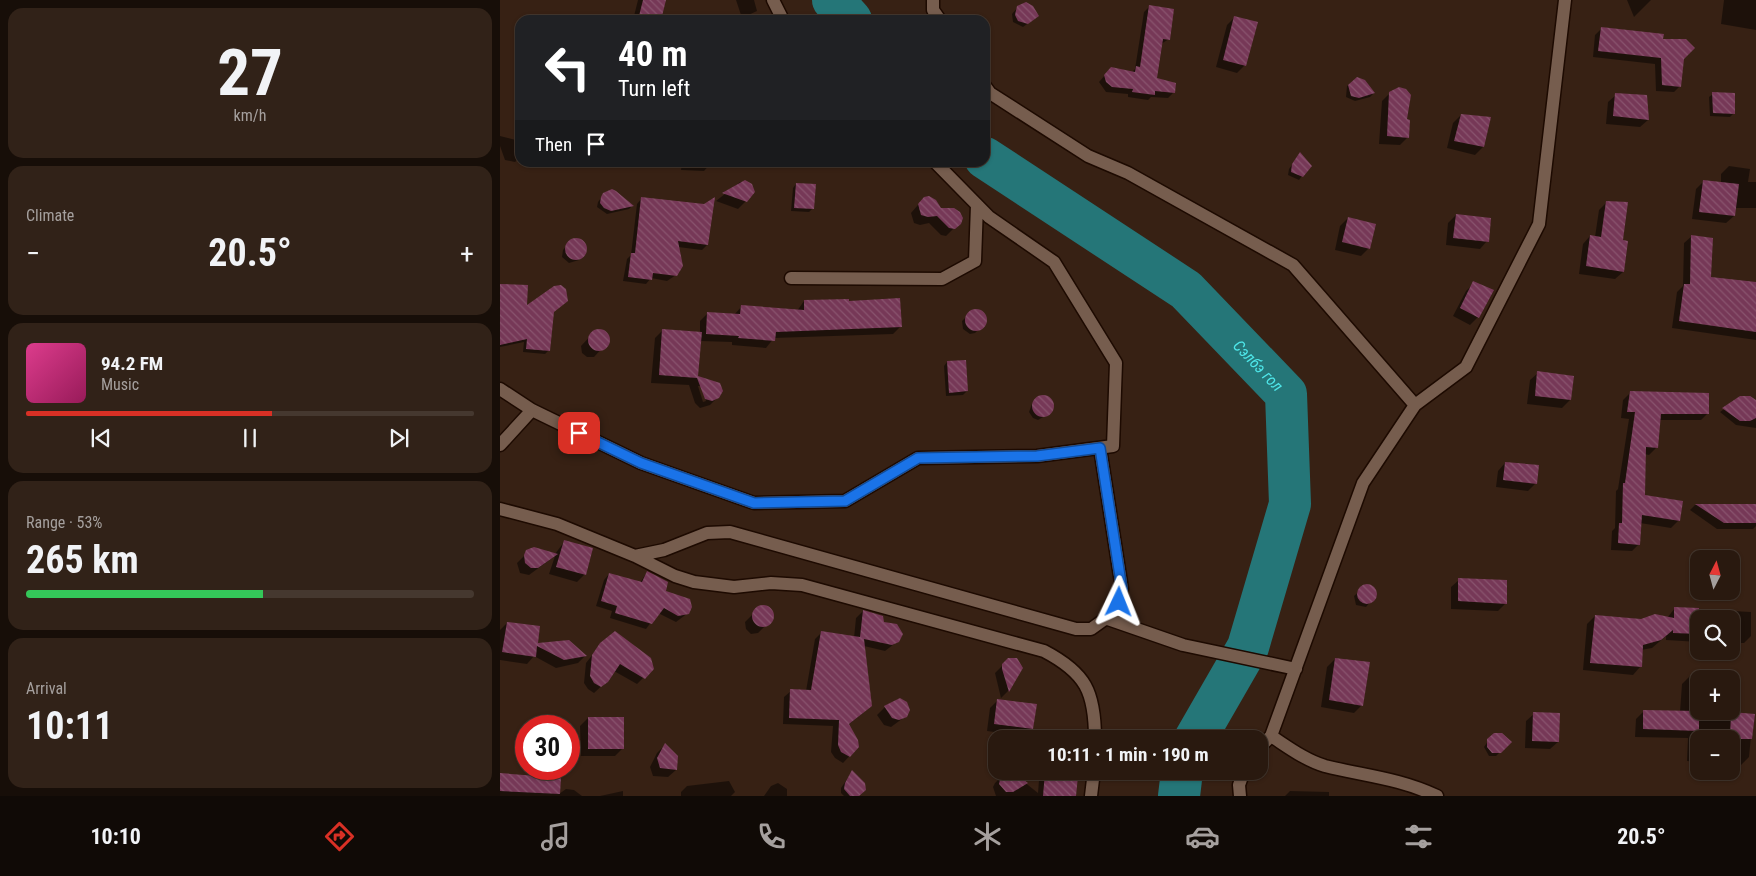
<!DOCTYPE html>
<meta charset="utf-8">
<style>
body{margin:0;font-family:"Roboto Condensed",sans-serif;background:#312218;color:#f1f3f6;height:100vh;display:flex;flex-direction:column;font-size:19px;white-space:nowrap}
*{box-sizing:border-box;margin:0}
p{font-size:16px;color:#a5a09e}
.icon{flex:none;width:28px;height:28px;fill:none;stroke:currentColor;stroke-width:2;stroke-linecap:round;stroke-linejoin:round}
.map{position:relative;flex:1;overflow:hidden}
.drawer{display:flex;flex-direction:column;gap:8px;padding:8px;background:#170e08;width:500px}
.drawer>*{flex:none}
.banner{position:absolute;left:15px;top:15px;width:475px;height:152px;border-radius:15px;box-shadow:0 1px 4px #0004,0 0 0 1px #45382f;background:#202124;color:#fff;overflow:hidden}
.needle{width:32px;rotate:6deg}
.buttons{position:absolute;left:1190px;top:550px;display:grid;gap:10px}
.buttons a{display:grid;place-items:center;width:50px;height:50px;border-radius:10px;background:#29190f;box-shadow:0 1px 4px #0004,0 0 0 1px #45382f;font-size:25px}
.speed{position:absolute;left:15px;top:715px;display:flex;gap:10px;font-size:25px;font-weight:700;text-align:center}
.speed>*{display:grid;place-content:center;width:65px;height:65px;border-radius:50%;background:#29190f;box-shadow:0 1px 4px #0004,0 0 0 1px #45382f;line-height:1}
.speed .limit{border:8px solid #d22;background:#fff;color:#111}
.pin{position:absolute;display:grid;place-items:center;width:42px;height:42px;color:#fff;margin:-21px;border-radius:10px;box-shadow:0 2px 8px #0006}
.me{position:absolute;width:55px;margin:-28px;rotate:2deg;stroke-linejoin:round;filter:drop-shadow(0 0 4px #0008)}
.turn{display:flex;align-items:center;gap:18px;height:105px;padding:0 20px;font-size:22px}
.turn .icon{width:65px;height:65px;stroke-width:2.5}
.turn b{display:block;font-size:35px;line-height:42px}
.then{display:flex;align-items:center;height:48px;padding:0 20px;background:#0003;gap:10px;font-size:19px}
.big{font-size:38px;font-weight:700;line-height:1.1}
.drawer .tile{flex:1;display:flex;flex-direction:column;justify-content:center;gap:8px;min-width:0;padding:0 18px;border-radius:15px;background:#312218}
.drawer .dial{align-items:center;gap:0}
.dial b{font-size:65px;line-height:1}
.song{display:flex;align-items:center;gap:15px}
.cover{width:60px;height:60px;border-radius:8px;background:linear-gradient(135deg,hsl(330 70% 55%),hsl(330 70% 35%))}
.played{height:5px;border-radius:2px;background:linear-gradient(90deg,#d93025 55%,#45382f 55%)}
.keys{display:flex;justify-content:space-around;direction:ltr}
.heat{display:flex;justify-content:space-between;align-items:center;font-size:28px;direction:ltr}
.charge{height:8px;border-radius:4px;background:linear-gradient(90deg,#34c759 53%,#45382f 0)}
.trip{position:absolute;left:488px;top:730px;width:280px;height:50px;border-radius:15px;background:#29190f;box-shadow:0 1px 4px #0004,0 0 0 1px #45382f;font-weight:700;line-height:50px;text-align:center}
.dock{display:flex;height:80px;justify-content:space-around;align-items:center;background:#100a06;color:#a5a09e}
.dock .icon{width:35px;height:35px}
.dock .active{color:#d93025}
.dock b{font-size:22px;color:#f1f3f6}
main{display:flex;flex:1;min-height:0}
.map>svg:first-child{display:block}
.shadow{fill:#0007;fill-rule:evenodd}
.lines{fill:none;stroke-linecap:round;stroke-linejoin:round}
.river{stroke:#257678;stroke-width:42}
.building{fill:url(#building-back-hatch)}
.minor-casing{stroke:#1d0a01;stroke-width:15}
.minor{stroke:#765d4e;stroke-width:12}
.route-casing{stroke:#114b97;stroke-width:12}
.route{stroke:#1a73e8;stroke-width:9}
.labels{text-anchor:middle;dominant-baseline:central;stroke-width:5;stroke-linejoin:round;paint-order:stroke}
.water-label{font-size:16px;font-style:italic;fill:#4ee6e9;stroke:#170d08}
</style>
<main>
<section class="drawer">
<div class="tile dial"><b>27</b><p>km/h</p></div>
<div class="tile"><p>Climate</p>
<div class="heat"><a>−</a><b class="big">20.5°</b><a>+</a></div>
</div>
<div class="tile">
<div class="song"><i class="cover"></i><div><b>94.2 FM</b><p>Music</p></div></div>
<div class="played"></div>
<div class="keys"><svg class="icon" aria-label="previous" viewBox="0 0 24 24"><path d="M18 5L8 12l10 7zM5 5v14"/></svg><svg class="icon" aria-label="pause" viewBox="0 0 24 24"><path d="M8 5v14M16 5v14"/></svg><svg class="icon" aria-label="next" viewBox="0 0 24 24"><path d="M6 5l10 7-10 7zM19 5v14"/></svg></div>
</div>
<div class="tile"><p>Range · 53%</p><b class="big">265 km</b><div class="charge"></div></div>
<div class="tile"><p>Arrival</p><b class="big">10:11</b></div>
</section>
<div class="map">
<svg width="1256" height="796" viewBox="0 0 1256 796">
<defs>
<pattern id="building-back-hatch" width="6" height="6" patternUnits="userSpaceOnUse" patternTransform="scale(1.25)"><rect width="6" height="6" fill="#763857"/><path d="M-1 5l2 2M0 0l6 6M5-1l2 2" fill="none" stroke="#89546e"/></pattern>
</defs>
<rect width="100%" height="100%" fill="#372114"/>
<path class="shadow" d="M138 0H165L160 20H133Z
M236 0H254L257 11 242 18Z
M1127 0H1151L1134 17Z
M1224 0H1256V30L1221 24Z
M650 6 669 39 661 44 656 79 673 93 668 98 651 97 648 100 628 97V94L606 92 599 82 606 74 632 72 635 69 644 12Z
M518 7 534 19 523 27 513 22 512 14Z
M73 17 86 20H70Z
M735 17 745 65 737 73 716 67 727 25Z
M1101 29 1183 59 1180 86 1174 92 1156 91 1155 64 1093 57 1095 35Z
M857 79 874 93 870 97 855 101 846 97 847 86Z
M890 93 908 137 900 145 879 144 882 101Z
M1213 94 1234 113 1230 117 1210 116 1209 97Z
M1116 95 1148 120 1140 127 1106 124 1108 102Z
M961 115 989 118 983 147 975 155 947 148 953 123Z
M0 136 20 141V157L15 162 5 160 0 146Z
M800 154 802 176 799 180 788 175 789 169Z
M182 162H212L204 171 181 170Z
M1229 166 1250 169 1248 182H1256V208H1235L1234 216 1226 223 1192 219 1196 189 1204 181 1221 183V174Z
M240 182 248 183 246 201 238 209 216 201Z
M296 184 312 209 309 212 291 211 293 188Z
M104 194 132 206 129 209 107 214 97 207 98 202Z
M142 198 207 245 202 250 178 247 182 266 179 273 167 281 151 278 146 284 123 281 127 259 131 255 137 204Z
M424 198 461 221 446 236 441 235 429 223 420 225 414 223 411 213Z
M1107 202 1121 241 1123 272 1115 279 1079 274 1083 244 1090 236 1095 237 1099 210Z
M956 215 987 241 980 249 946 245 948 223Z
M848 218 869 248 861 256 835 250 840 226Z
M1192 236 1210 278 1256 283V340L1172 328 1177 292 1183 286 1184 243Z
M77 240 84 243 86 249 79 260 69 263 62 257 63 250 69 243Z
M974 283 978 317 970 325 953 316 966 291Z
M0 285 26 307 53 313 48 351 45 354 23 352 24 342 0 347Z
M304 301 348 302 400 327 393 334 274 338 266 348 232 345V342L200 341 197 377 218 397 210 405 200 408 195 403 189 385 151 383 155 338 163 330 200 333V321L208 313 234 315 242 306 297 311ZM198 386H201L206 401 203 402Z
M472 311 480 312 485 317 484 324 475 333 470 334 463 329 462 321Z
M95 331 103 332 107 337V343L94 357H87L82 353 81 346Z
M447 362 467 391 463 395 446 396 444 366Z
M1038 373 1070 400 1062 408 1027 404 1030 380Z
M1130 393 1208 413 1201 420H1159L1156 448 1149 455 1144 454V496L1179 520 1171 528 1140 523 1139 544 1132 551 1111 550 1112 531 1115 528 1116 491 1118 489 1129 419 1121 418 1123 400Z
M544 397 550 400 552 407 550 413 538 420 533 418 529 412 532 404Z
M1241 397 1256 404V428L1236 425 1220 412Z
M1005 463 1036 483 1028 491 996 487 998 471Z
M1195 505H1256V526L1253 529H1217L1190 510Z
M64 542 85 574 77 582 49 574 55 556 29 575 20 573 17 563 31 549 55 554Z
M147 572 164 592 190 610 184 616 176 622 158 613 146 629 110 618 112 611 96 606 104 580 109 574 140 583Z
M959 580 1006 603 998 611 951 609V587Z
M865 586 873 588 875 596 866 607 856 605 854 596Z
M259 608H267L272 613 271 620 258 633 251 634 246 629 245 622Z
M1175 608 1251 612V636L1244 643H1231V619H1199V642L1166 640V636L1152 648 1141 650 1140 667 1133 675 1083 670 1087 624 1095 616 1141 620 1167 618Z
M363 611 383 623 398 641 385 651 364 646 363 713 348 725 358 747 343 763 335 758 331 752 333 726 283 724 284 697 291 691H306L315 639 322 632 354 638 356 618Z
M7 623 36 645 85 656 78 663 56 668 34 656 27 664 0 660V630Z
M101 644 152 669 137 684 114 671 107 681 94 693 88 689 84 683 86 663Z
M509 659 522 668 508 691 501 698 495 673Z
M835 659 862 705 854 713 821 707 827 667Z
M1190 676 1221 679H1199V711H1226L1253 715 1249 757 1241 765 1231 764V739H1199V762L1187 761 1188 738 1135 737 1136 719 1144 711 1180 712 1182 684Z
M400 700 406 716 391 727 384 725 377 715 384 708Z
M498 700 532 728 524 736 487 731 490 708Z
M1034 714 1058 742 1050 749 1025 748 1026 721Z
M88 718 123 748 115 756H81L80 726Z
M990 738 1010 742 996 756H989L984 747Z
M165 745 176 770 168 777 153 776 150 767 157 753Z
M352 772 358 796H344L341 793V788Z
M0 774 60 779 59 794 66 789 74 790 82 796H0Z
M514 774 538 793 539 780 546 774 574 796H496L493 787 495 783 502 776Z
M229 781 235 792 231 796H181V792L187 786Z
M278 783 287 789V796H264L271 786Z
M123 791V796H100Z
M790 791 829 792V796H785Z"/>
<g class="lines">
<g class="river">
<path d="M333 0 351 20"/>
<path id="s1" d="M485 158 686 290 786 394 790 504 748 647 695 739"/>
<path d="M679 796 682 771"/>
</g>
</g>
<path class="building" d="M143 0H166L161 20H138Z
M526 2 533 6 539 16 528 24 518 21 515 15 517 6Z
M649 5 674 9 670 40 663 39 657 78 676 83 675 93 655 91V95L632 92 633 89 612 87 606 82 604 75 611 67 635 72 636 66 640 67Z
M734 16 758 22 746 66 723 60Z
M1101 27 1164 34 1163 39H1186L1195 48 1184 59 1181 87 1162 85 1161 58 1098 51Z
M857 77 865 80 875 93 859 98 851 96 848 85Z
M899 87 906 89 911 95 907 119 910 120 909 138 887 136 889 92Z
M1212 92 1235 93V114L1213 113Z
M1115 93 1147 95 1149 120 1113 116Z
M961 114 991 117 984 147 954 141Z
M800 152 812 166 803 177 791 172 792 164Z
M245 180 252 184 255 192 247 202 222 193Z
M1203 180 1239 184 1235 216 1199 212Z
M296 183 316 184 314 209 294 208Z
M112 189 116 191 134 206 111 211 104 208 100 203 101 197 103 193Z
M429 196 436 200 441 208H454L460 212 463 218 461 224 455 229 449 228 437 216 428 217 421 215 418 204 424 197Z
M141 197 204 204 215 197 208 245 178 241 183 266 177 276 153 273 152 280 128 277 131 253H135Z
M1106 201 1128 202 1123 240 1128 241 1124 272 1086 266 1090 235 1101 237Z
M956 214 991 218 989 242 953 238Z
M848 217 876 224 870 249 842 242Z
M1191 235 1213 238 1211 277 1256 282V332L1179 321 1184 284H1190Z
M65 249a11 11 0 1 1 22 0a11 11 0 1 1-22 0Z
M973 281 994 290 979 318 960 308Z
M0 284 28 285 27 305 54 286 61 285 66 289 68 301 54 312 50 351 26 349 27 339 0 345Z
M400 298 402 327 276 332 275 341 238 338 239 336 206 334 207 312 240 314 241 305 304 310V300L349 299V301Z
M465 320a11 11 0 1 1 22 0a11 11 0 1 1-22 0Z
M162 329 202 332 198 376 220 383 223 391 219 398 212 401 205 399 197 378 159 375Z
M88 340a11 11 0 1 1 22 0a11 11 0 1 1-22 0Z
M466 360 468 391 449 393 447 361Z
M1037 371 1074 376 1071 400 1035 396Z
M1130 391 1209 393V414H1161L1158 448 1146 447 1145 495 1183 501 1180 521 1142 515 1140 545 1118 543 1119 523H1122L1123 483H1125L1135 412H1127Z
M532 406a11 11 0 1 1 22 0a11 11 0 1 1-22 0Z
M1240 396H1250L1256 400V418L1250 421H1240L1222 408Z
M1005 462 1039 465 1037 484 1003 480Z
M1195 504H1256V523H1224Z
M64 540 93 548 86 575 56 567Z
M34 547 58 554 38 568H31L25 563 24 555 26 550Z
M147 571 168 582 166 591 190 599 192 607 189 614 178 616 164 608 152 624 115 613 117 606 101 601 109 573 142 582Z
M958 578 1007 580V604L958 601Z
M857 594a10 10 0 1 1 20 0a10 10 0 1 1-20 0Z
M252 616a11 11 0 1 1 22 0a11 11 0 1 1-22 0Z
M1174 607 1199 608V634L1173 633V630L1161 640 1143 645 1142 667 1090 663 1095 615 1141 619 1155 614 1174 618Z
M363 610 383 616 384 622 397 624 403 634 399 642 392 645 364 639 372 706 349 724 358 740 359 747 350 757 341 752 338 745 339 720 289 718 290 689 311 690 321 631 360 637Z
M7 622 40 626 38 643 69 640 87 656 64 660 37 646 36 657 2 652Z
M115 631 151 658 154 669 145 679 120 664 108 682 101 687 94 683 90 676 92 655 100 643Z
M508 658H517L523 668 509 692 502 669V664Z
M835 658 870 662 863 706 829 700Z
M400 698 407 702 410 710 407 717 399 720 392 718 384 706Z
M497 699 537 704 533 729 494 724Z
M1143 710 1199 711V731L1143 729Z
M1033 712 1060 713 1059 742 1032 741Z
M1231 712 1255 714 1252 739H1230Z
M88 717H124V749H88Z
M994 733H1002L1012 742 1001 753H992L987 747V739Z
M165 743 178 756 177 770 160 768 157 758Z
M352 770 365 783 366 790 359 796H350L344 789 345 783Z
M505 772 514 773 528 783 513 792H506L499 784 501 775Z
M545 772 578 776 576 796H543Z
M0 773 61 778 60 794 0 791Z"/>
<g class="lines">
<g class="minor-casing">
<path id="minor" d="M273 0 283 20
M433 0V10L440 20
M485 86 490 93 588 156 628 173 793 265 915 405
M291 278 442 279 475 261 477 205
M0 389 32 410 141 463 254 503 345 501 418 458 537 456 613 446 616 363 554 262 489 217 435 162
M0 445 32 410
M0 509 57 524 135 556 164 550 207 533 230 532 576 629H591L616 611 622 589 600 448
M135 556 175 576 194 582 234 587 271 583 302 585 544 651C586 673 595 692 595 739
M605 618 683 645 796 669
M759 748 771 736
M591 796 594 771
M740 796 739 785 744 771
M937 796C898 778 865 776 825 766 805 760 788 747 771 736L863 483 915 405 966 367 1039 224 1065 0"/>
</g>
<use href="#minor" class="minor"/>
</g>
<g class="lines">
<g class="route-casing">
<path id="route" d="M79 433 141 463 254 503 345 501 418 458 537 456 600 448 622 589 619 602"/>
</g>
<use href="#route" class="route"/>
</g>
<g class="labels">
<g class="water-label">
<text stroke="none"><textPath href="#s1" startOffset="345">Сэлбэ гол</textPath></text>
</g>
</g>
</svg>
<div class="buttons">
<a><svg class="needle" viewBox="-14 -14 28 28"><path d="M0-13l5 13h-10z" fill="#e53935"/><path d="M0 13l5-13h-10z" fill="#a5a09e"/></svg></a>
<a><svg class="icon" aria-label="search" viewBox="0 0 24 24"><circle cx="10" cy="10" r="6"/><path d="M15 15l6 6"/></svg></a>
<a>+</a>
<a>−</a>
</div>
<div class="speed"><div class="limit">30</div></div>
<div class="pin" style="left:79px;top:433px;background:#d93025"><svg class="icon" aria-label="arrive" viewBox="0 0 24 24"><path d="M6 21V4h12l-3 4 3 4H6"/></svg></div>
<svg class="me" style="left:619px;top:602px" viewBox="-20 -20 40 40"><path d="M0-17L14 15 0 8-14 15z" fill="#1a73e8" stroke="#fff" stroke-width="4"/></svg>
<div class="trip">10:11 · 1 min · 190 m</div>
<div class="banner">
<div class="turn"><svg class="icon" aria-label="left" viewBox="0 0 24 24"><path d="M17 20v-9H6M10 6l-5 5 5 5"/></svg><div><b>40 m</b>Turn left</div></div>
<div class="then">Then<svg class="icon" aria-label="arrive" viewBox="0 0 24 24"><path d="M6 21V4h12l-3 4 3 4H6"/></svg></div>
</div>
</div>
</main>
<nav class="dock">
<b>10:10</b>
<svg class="icon active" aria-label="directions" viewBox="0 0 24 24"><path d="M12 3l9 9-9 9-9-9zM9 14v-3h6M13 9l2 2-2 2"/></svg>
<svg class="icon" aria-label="music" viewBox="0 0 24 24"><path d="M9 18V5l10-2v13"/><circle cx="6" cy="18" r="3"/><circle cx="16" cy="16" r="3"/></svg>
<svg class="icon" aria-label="phone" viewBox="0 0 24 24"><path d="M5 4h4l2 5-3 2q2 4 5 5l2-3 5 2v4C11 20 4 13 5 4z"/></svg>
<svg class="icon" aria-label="climate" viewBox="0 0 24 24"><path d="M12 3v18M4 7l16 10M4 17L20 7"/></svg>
<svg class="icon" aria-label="car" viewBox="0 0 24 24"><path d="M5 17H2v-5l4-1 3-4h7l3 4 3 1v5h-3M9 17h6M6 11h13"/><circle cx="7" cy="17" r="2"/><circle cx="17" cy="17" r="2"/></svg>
<svg class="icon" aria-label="filters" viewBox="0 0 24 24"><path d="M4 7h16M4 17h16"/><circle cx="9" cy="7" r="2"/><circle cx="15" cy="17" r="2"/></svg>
<b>20.5°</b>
</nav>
